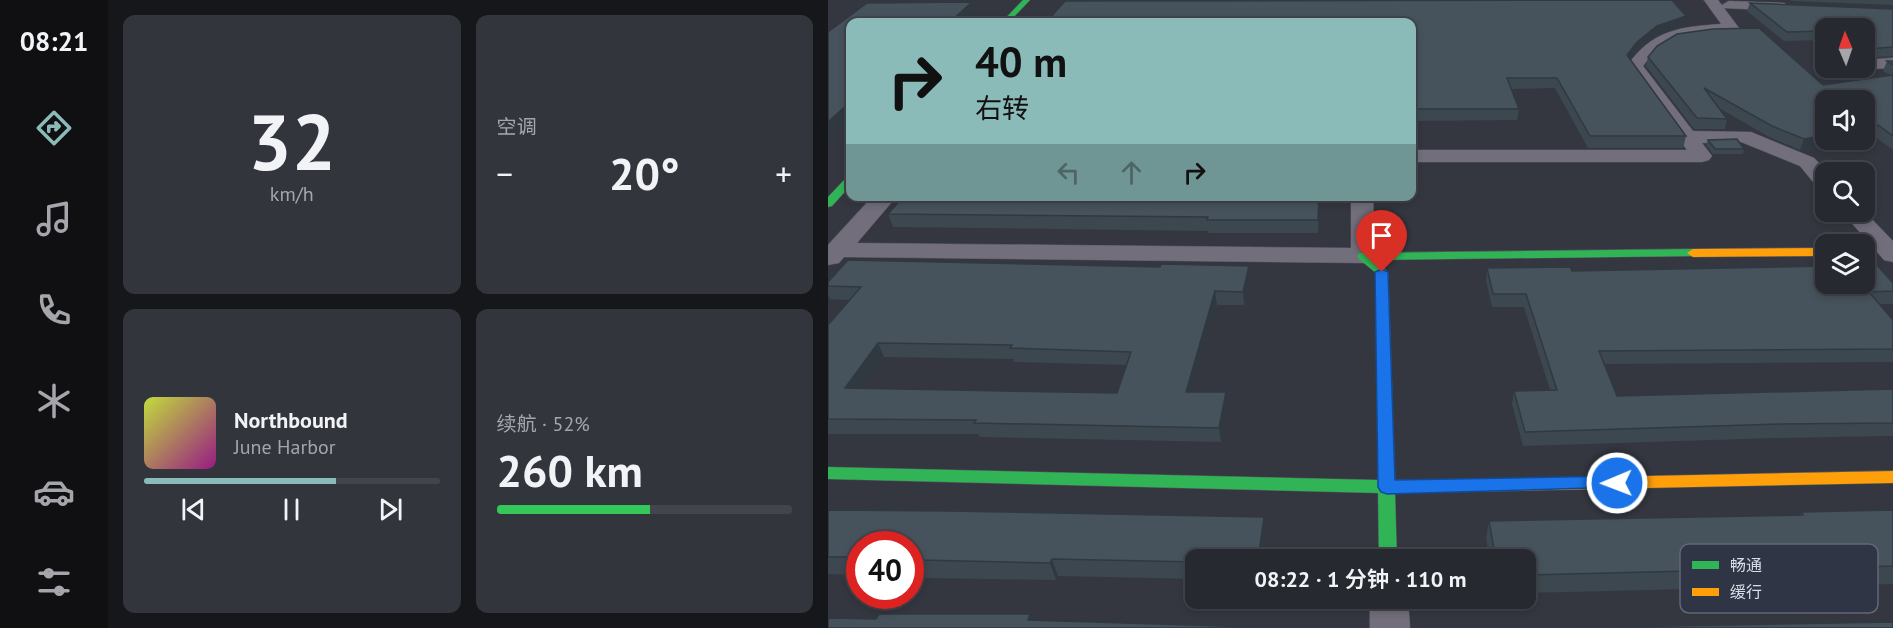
<!DOCTYPE html>
<html lang="zh">
<meta charset="utf-8">
<style>
body{margin:0;font-family:"PT Sans","Noto Sans SC",sans-serif;background:#33353c;color:#f1f3f6;height:100vh;display:flex;flex-direction:column;font-size:22px;white-space:nowrap}
*{box-sizing:border-box;margin:0}
p{font-size:20px;color:#a4a6ab}
.icon{flex:none;width:33px;height:33px;fill:none;stroke:currentColor;stroke-width:2;stroke-linecap:round;stroke-linejoin:round}
.map{position:relative;flex:1;overflow:hidden}
.details{display:flex;flex-direction:column;gap:15px;padding:15px;background:#15171a;width:720px}
.details>*{flex:none}
.hud{position:absolute;left:18px;top:18px;width:570px;height:183px;border-radius:12px;box-shadow:0 3px 9px #0003,0 0 0 2px #43454c;background:#8bbbb9;color:#111;overflow:hidden}
.needle{width:39px;rotate:358deg}
.tools{position:absolute;left:987px;top:18px;display:grid;gap:12px}
.tools a{display:grid;place-items:center;width:60px;height:60px;border-radius:12px;background:#272930;box-shadow:0 3px 9px #0003,0 0 0 2px #43454c;font-size:30px}
.speed{position:absolute;left:18px;top:531px;display:flex;gap:12px;font-size:30px;font-weight:700;text-align:center}
.speed>*{display:grid;place-content:center;width:78px;height:78px;border-radius:50%;background:#272930;box-shadow:0 3px 9px #0003,0 0 0 2px #43454c;line-height:1}
.speed .limit{border:9px solid #d22;background:#fff;color:#111}
.pin{position:absolute;display:grid;place-items:center;width:51px;height:51px;color:#fff;margin:-62px -26px;border-radius:50% 50% 50% 0;rotate:-45deg;box-shadow:0 0 6px #0007}
.pin .icon{rotate:45deg}
.me{position:absolute;width:66px;margin:-33px;rotate:269deg;stroke-linejoin:round;filter:drop-shadow(0 0 4px #0008)}
.turn{display:flex;align-items:center;gap:21px;height:126px;padding:0 30px;font-size:27px}
.turn .icon{width:78px;height:78px;stroke-width:2.5}
.turn b{display:block;font-size:42px;line-height:51px}
.lanes{display:flex;align-items:center;height:57px;padding:0 30px;background:#0003;justify-content:center;gap:30px;direction:ltr}
.lanes .off{opacity:.35}
.big{font-size:45px;font-weight:600;line-height:1.1}
.details .widget{flex:1;display:flex;flex-direction:column;justify-content:center;gap:9px;min-width:0;padding:0 21px;border-radius:12px;background:#33353c}
.details .dial{align-items:center;gap:0}
.dial b{font-size:78px;line-height:1}
.song{display:flex;align-items:center;gap:18px}
.cover{width:72px;height:72px;border-radius:9px;background:linear-gradient(135deg,hsl(70 70% 55%),hsl(310 70% 35%))}
.played{height:6px;border-radius:3px;background:linear-gradient(90deg,#8bbbb9 65%,#43454c 65%)}
.keys{display:flex;justify-content:space-around;direction:ltr}
.heat{display:flex;justify-content:space-between;align-items:center;font-size:33px;direction:ltr}
.charge{height:9px;border-radius:4px;background:linear-gradient(90deg,#34c759 52%,#43454c 0)}
.details .tiles{flex:1;display:grid;gap:15px;grid-template-columns:repeat(2,1fr)}
.trip{position:absolute;left:357px;top:549px;width:351px;height:60px;border-radius:12px;background:#272930;box-shadow:0 3px 9px #0003,0 0 0 2px #43454c;font-weight:600;line-height:60px;text-align:center}
main{display:flex;flex:1;min-height:0}
.dock{display:flex;flex-direction:column;width:108px;justify-content:space-around;align-items:center;background:#101013;color:#a4a6ab}
.dock .icon{width:42px;height:42px}
.dock .on{color:#8bbbb9}
.dock b{font-size:27px;color:#f1f3f6}
.map>svg:first-child{display:block}
.lines{fill:none;stroke-linecap:round;stroke-linejoin:round}
.street-casing{stroke:#53565d;stroke-width:1}
.fast-casing{stroke:#53565d;stroke-width:1}
.slow-casing{stroke:#53565d;stroke-width:1}
.street{fill:#726e7c;fill-rule:evenodd}
.fast{fill:#30b455;fill-rule:evenodd}
.slow{fill:#ff9f0a;fill-rule:evenodd}
.wall{fill:#3c474f;fill-rule:evenodd}
.shaded-wall{fill:#313940}
.building{fill:#46525c;stroke:#313940;stroke-width:1.5;fill-rule:evenodd}
.route{fill:#1a73e8;stroke:#114b97;stroke-width:1.5}
.key{fill:#2f3545;stroke:#626776;stroke-width:1.5}
.key-label{font-size:16px;fill:#dadde8}
</style>
<main>
<nav class="dock">
<b>08:21</b>
<svg class="icon on" aria-label="directions" viewBox="0 0 24 24"><path d="M12 3l9 9-9 9-9-9zM9 14v-3h6M13 9l2 2-2 2"/></svg>
<svg class="icon" aria-label="music" viewBox="0 0 24 24"><path d="M9 18V5l10-2v13"/><circle cx="6" cy="18" r="3"/><circle cx="16" cy="16" r="3"/></svg>
<svg class="icon" aria-label="phone" viewBox="0 0 24 24"><path d="M5 4h4l2 5-3 2q2 4 5 5l2-3 5 2v4C11 20 4 13 5 4z"/></svg>
<svg class="icon" aria-label="climate" viewBox="0 0 24 24"><path d="M12 3v18M4 7l16 10M4 17L20 7"/></svg>
<svg class="icon" aria-label="car" viewBox="0 0 24 24"><path d="M5 17H2v-5l4-1 3-4h7l3 4 3 1v5h-3M9 17h6M6 11h13"/><circle cx="7" cy="17" r="2"/><circle cx="17" cy="17" r="2"/></svg>
<svg class="icon" aria-label="filters" viewBox="0 0 24 24"><path d="M4 7h16M4 17h16"/><circle cx="9" cy="7" r="2"/><circle cx="15" cy="17" r="2"/></svg>
</nav>
<section class="details">
<div class="tiles">
<div class="widget dial"><b>32</b><p>km/h</p></div>
<div class="widget"><p>空调</p>
<div class="heat"><a>−</a><b class="big">20°</b><a>+</a></div>
</div>
<div class="widget">
<div class="song"><i class="cover"></i><div><b>Northbound</b><p>June Harbor</p></div></div>
<div class="played"></div>
<div class="keys"><svg class="icon" aria-label="previous" viewBox="0 0 24 24"><path d="M18 5L8 12l10 7zM5 5v14"/></svg><svg class="icon" aria-label="pause" viewBox="0 0 24 24"><path d="M8 5v14M16 5v14"/></svg><svg class="icon" aria-label="next" viewBox="0 0 24 24"><path d="M6 5l10 7-10 7zM19 5v14"/></svg></div>
</div>
<div class="widget"><p>续航 · 52%</p><b class="big">260 km</b><div class="charge"></div></div>
</div>
</section>
<div class="map">
<svg width="1065" height="628" viewBox="0 0 1065 628">
<rect width="100%" height="100%" fill="#343740"/>
<g class="lines">
<g class="street-casing">
<path id="street" d="M876 0H890L911 28 908 31C871 41 842 28 815 66L865 131 923 132 986 158 1000 172H998V189L990 188 972 166 913 142 874 143 884 156 881 160 874 162H584V150H859L799 66C824 30 851 27 893 24Z
M901 1 956 3 963 7 956 11 896 8 894 5Z
M1065 58V68L1043 69 1036 67 1037 60Z
M45 196H69L29 243 523 248V196H545L547 256 544 261 535 263 16 257 11 263 0 265V245Z
M1036 211 1065 241V262L1056 260 1014 212Z
M542 598H580L582 628H542Z"/>
</g>
<g class="fast-casing">
<path id="fast" d="M195 0H202L181 22H174Z
M22 177V186L4 206 0 207V197L18 178Z
M865 249 871 253 869 256 547 260 560 272 567 480 676 479 682 480 685 485 682 490 676 491 567 493 569 560H551L550 493 0 479V467L550 480 548 273 531 259 529 256 531 253Z"/>
</g>
<g class="slow-casing">
<path id="slow" d="M998 248V256L865 257 859 253 865 249Z
M1065 471V483L676 491 670 490 667 485 670 480 676 479Z"/>
</g>
<use href="#street" class="street"/>
<use href="#fast" class="fast"/>
<use href="#slow" class="slow"/>
</g>
<path class="wall" d="M963 0H1065V5L963 1Z
M922 3 1065 9V56L1036 58V28H998V40L956 41 919 11Z
M584 22 856 26 827 36 807 52 802 59 858 136 855 148H760L727 88 683 89 691 109 689 120 584 121Z
M820 57 995 85 1062 75 1055 71 1059 61H1065V150L1046 136 1036 138V100L998 140H1028L972 150 941 137 891 108 899 119 897 129H866L818 66Z
M880 140 916 149 915 154H885L878 145Z
M491 209 490 233H381L380 231 65 227 60 214Z
M659 268 1065 283V304H1051L1065 320V362L777 364 789 396 1065 389V436L946 438 695 446 684 404 686 391 722 390 696 307H664L658 280Z
M422 279 416 305H389L364 392 400 406 393 442 152 437 150 434H0V325L22 300 2 299 0 294V282ZM56 357 186 359V362L299 365 289 393 34 388Z
M0 510 438 534 368 560V579L230 576 228 580 98 578 97 575H82V544H32V575L0 574Z
M1065 510V584L698 593V560H662L658 538 661 521 972 515 973 512Z"/>
<path class="shaded-wall" d="M144 2 147 12 136 22H122Z
M858 16 856 26 827 36 807 52 797 66 799 55 809 42 829 26Z
M22 102V118L0 139V122Z
M1050 125 1046 136 1036 138V128Z
M998 135V140H1028L972 150 976 139Z
M491 196V209L490 233V220Z
M421 266 422 279 416 305 415 292Z
M387 291 389 305 360 406 358 392Z
M50 343 56 357 24 402 17 388Z
M398 392 400 406 393 442 391 428Z
M436 517 438 534 434 560H430Z
M224 559 230 576 228 580 222 563Z"/>
<path class="building" d="M844 0 858 16 829 26 809 42 799 55 858 136H762L729 78H679L691 109H584V22H187L190 19H221L237 1Z
M144 2 122 22H22V102L0 122V32L39 3Z
M922 3 1065 9V47L1039 49 1036 48V28H998V31L959 32Z
M931 28 995 85 1065 75V136L1050 125 1036 128V100H998V135L976 139 944 126 876 88 899 119 869 118 820 57 829 46 849 34 885 29Z
M1059 61H1065V65Z
M909 139 916 149H887L880 140Z
M76 196H491L490 220H379L380 217 60 214Z
M20 260 332 267 333 264 421 266 415 292 387 291 358 392H398L391 428 146 423 148 420 0 419V325L33 287 0 286V282ZM50 343 184 345 182 348 303 352 289 393 17 388Z
M1036 265H1049L1065 283V291L1041 292 1065 320V349L771 351 789 396 1065 389V423L952 424 697 432 686 391 729 390 698 294H665L659 268 742 267 744 271 998 266V284H1036Z
M0 510 121 511 436 517 430 560H368V562L224 559 222 563 90 560 91 558H82V544H32V557H0Z
M1065 510V566L698 575V560H668L661 521 975 515 973 512Z
M51 614H202L200 620 426 627 425 628H0V618L48 619Z
M1065 622V628H736Z"/>
<path class="route" d="M554 269 560 272 567 480 789 476 795 478 798 483 795 487 559 494 553 492 550 487 547 272Z"/>
<rect x="852" y="544" width="198" height="69" rx="9" class="key"/>
<rect x="864" y="561" width="27" height="8" fill="#30b455"/>
<rect x="864" y="588" width="27" height="8" fill="#ff9f0a"/>
<g class="key-label">
<text x="902" y="571">畅通</text>
<text x="902" y="598">缓行</text>
</g>
</svg>
<div class="tools">
<a><svg class="needle" viewBox="-14 -14 28 28"><path d="M0-13l5 13h-10z" fill="#e53935"/><path d="M0 13l5-13h-10z" fill="#a4a6ab"/></svg></a>
<a><svg class="icon" aria-label="sound" viewBox="0 0 24 24"><path d="M4 9h4l5-4v14l-5-4H4zM17 9q2 3 0 6"/></svg></a>
<a><svg class="icon" aria-label="search" viewBox="0 0 24 24"><circle cx="10" cy="10" r="6"/><path d="M15 15l6 6"/></svg></a>
<a><svg class="icon" aria-label="layers" viewBox="0 0 24 24"><path d="M12 4l9 5-9 5-9-5zM3 14l9 5 9-5"/></svg></a>
</div>
<div class="speed"><div class="limit">40</div></div>
<div class="pin" style="left:554px;top:272px;background:#d93025"><svg class="icon" aria-label="arrive" viewBox="0 0 24 24"><path d="M6 21V4h12l-3 4 3 4H6"/></svg></div>
<svg class="me" style="left:789px;top:483px" viewBox="-20 -20 40 40"><circle r="17" fill="#1a73e8" stroke="#fff" stroke-width="3"/><path d="M0-11L8 9 0 5-8 9z" fill="#fff"/></svg>
<div class="trip">08:22 · 1 分钟 · 110 m</div>
<div class="hud">
<div class="turn"><svg class="icon" aria-label="right" viewBox="0 0 24 24"><path d="M7 20v-9h11M14 6l5 5-5 5"/></svg><div><b>40 m</b>右转</div></div>
<div class="lanes"><svg class="icon off" aria-label="left" viewBox="0 0 24 24"><path d="M17 20v-9H6M10 6l-5 5 5 5"/></svg><svg class="icon off" aria-label="ahead" viewBox="0 0 24 24"><path d="M12 20V5M6 11l6-6 6 6"/></svg><svg class="icon" aria-label="right" viewBox="0 0 24 24"><path d="M7 20v-9h11M14 6l5 5-5 5"/></svg></div>
</div>
</div>
</main>
